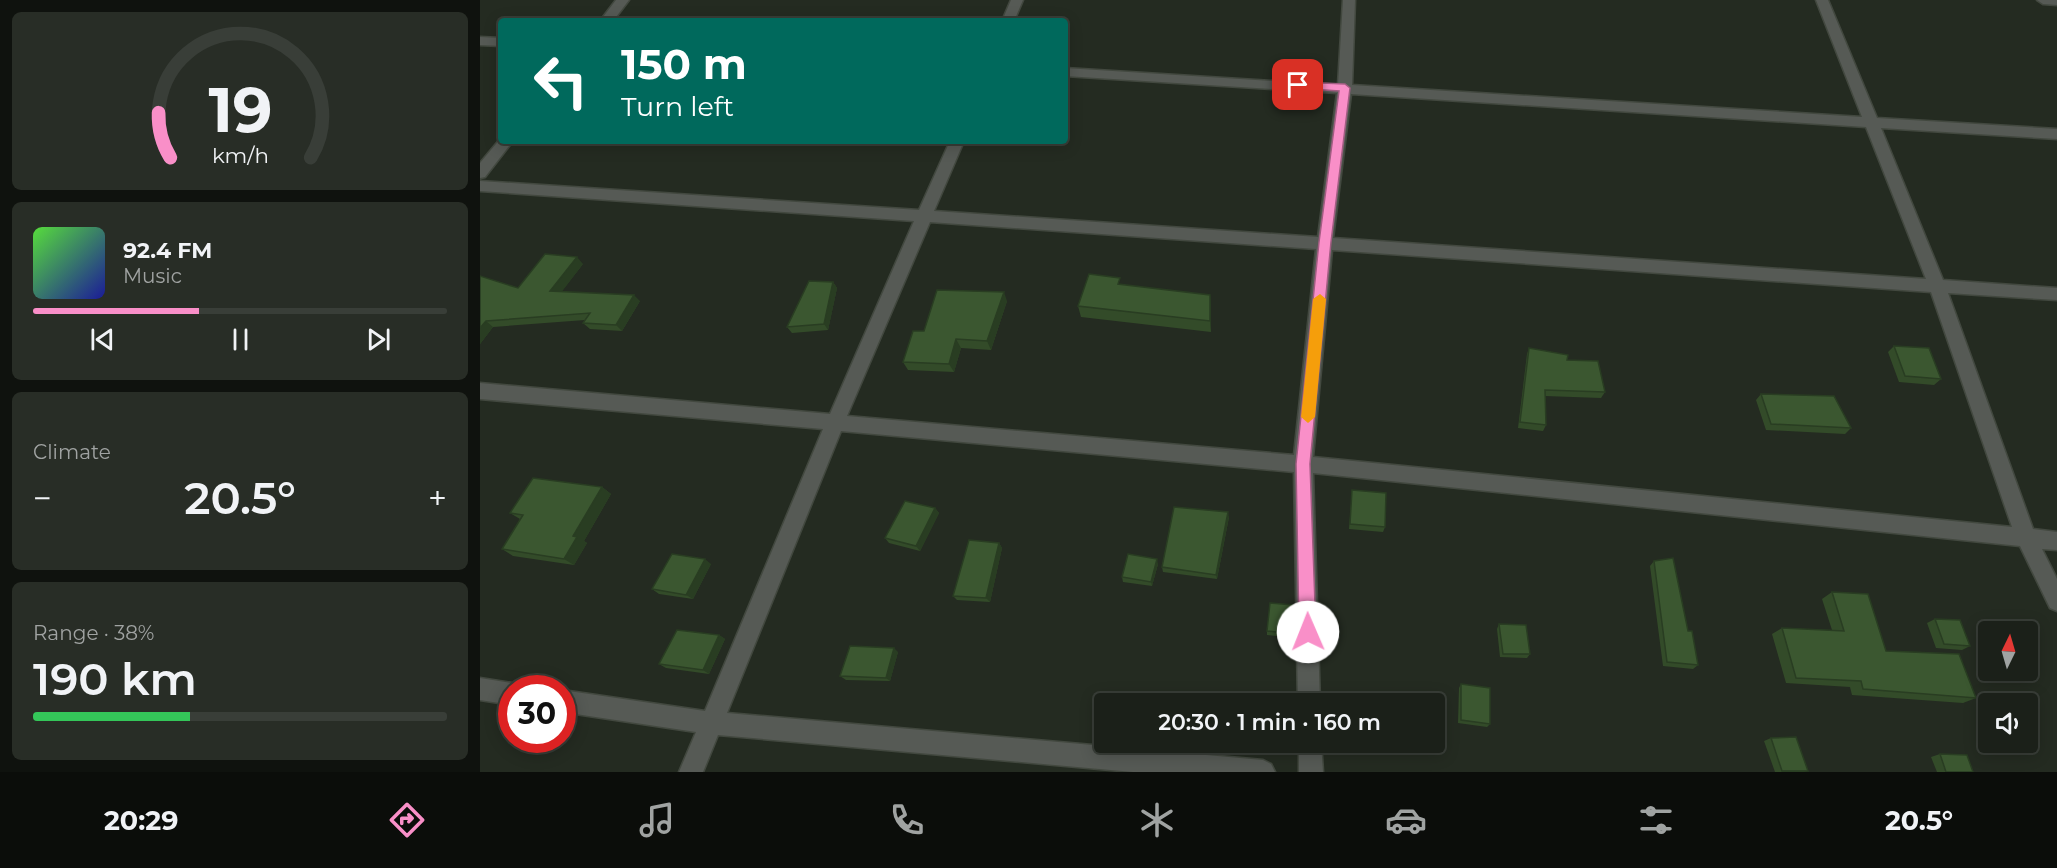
<!DOCTYPE html>
<meta charset="utf-8">
<style>
body{margin:0;font-family:Montserrat,sans-serif;background:#282d26;color:#f1f3f6;height:100vh;display:flex;flex-direction:column;font-size:22px;white-space:nowrap}
*{box-sizing:border-box;margin:0}
p{font-size:20px;color:#a0a3a2}
.icon{flex:none;width:33px;height:33px;fill:none;stroke:currentColor;stroke-width:2;stroke-linecap:round;stroke-linejoin:round}
.map{position:relative;flex:1;overflow:hidden}
.side{display:flex;flex-direction:column;gap:12px;padding:12px;background:#0f120e;width:480px}
.side>*{flex:none}
.guide{position:absolute;left:18px;top:18px;width:570px;height:126px;border-radius:6px;box-shadow:0 3px 15px #0003,0 0 0 2px #393e38;background:#00695c;color:#fff;overflow:hidden}
.needle{width:39px;rotate:5deg}
.controls{position:absolute;left:1498px;top:621px;display:grid;gap:12px}
.controls a{display:grid;place-items:center;width:60px;height:60px;border-radius:6px;background:#1b2019;box-shadow:0 3px 15px #0003,0 0 0 2px #393e38;font-size:30px}
.speed{position:absolute;left:18px;top:675px;display:flex;gap:12px;font-size:30px;font-weight:700;text-align:center}
.speed>*{display:grid;place-content:center;width:78px;height:78px;border-radius:50%;background:#1b2019;box-shadow:0 3px 15px #0003,0 0 0 2px #393e38;line-height:1}
.speed .limit{border:9px solid #d22;background:#fff;color:#111}
.pin{position:absolute;display:grid;place-items:center;width:51px;height:51px;color:#fff;margin:-26px;border-radius:12px;box-shadow:0 3px 9px #0006}
.me{position:absolute;width:66px;margin:-33px;rotate:359deg;stroke-linejoin:round;filter:drop-shadow(0 0 4px #0008)}
.turn{display:flex;align-items:center;gap:21px;height:126px;padding:0 24px;font-size:27px}
.turn .icon{width:78px;height:78px;stroke-width:2.5}
.turn b{display:block;font-size:42px;line-height:51px}
.big{font-size:45px;font-weight:600;line-height:1.1}
.side .widget{flex:1;display:flex;flex-direction:column;justify-content:center;gap:9px;min-width:0;padding:0 21px;border-radius:9px;background:#282d26}
.side .dial{align-items:center;gap:0}
.dial svg{height:156px;overflow:visible;fill:none;stroke:#393e38;stroke-width:7;stroke-linecap:round;text-anchor:middle}
.dial text{fill:#f1f3f6;stroke:none}
.song{display:flex;align-items:center;gap:18px}
.cover{width:72px;height:72px;border-radius:9px;background:linear-gradient(135deg,hsl(110 70% 55%),hsl(240 70% 35%))}
.played{height:6px;border-radius:3px;background:linear-gradient(90deg,#f98fc8 40%,#393e38 40%)}
.keys{display:flex;justify-content:space-around;direction:ltr}
.heat{display:flex;justify-content:space-between;align-items:center;font-size:33px;direction:ltr}
.charge{height:9px;border-radius:4px;background:linear-gradient(90deg,#34c759 38%,#393e38 0)}
.trip{position:absolute;left:614px;top:693px;width:351px;height:60px;border-radius:6px;background:#1b2019;box-shadow:0 3px 15px #0003,0 0 0 2px #393e38;font-weight:600;line-height:60px;text-align:center}
.dock{display:flex;height:96px;justify-content:space-around;align-items:center;background:#0b0d0a;color:#a0a3a2}
.dock .icon{width:42px;height:42px}
.dock .on{color:#f98fc8}
.dock b{font-size:27px;color:#f1f3f6}
main{display:flex;flex:1;min-height:0}
.map>svg:first-child{display:block}
.lines{fill:none;stroke-linecap:round;stroke-linejoin:round}
.minor-casing{stroke:#42483f;stroke-width:3}
.minor{fill:#565a55;fill-rule:evenodd}
.wall{fill:#334b29}
.shaded-wall{fill:#293d22}
.building{fill:#3b5730;stroke:#293d22;stroke-width:1.5}
.route{fill:#f98fc8;stroke:#a25d82;stroke-width:1.5}
.slow{fill:#f59e0b}
</style>
<main>
<section class="side">
<div class="widget dial"><svg viewBox="0 0 100 80">
<path d="M14 69A42 42 0 1 1 86 69"/>
<path d="M14 69A42 42 0 0 1 8 46" stroke="#f98fc8"/>
<text x="50" y="56" font-size="32" font-weight="700">19</text>
<text x="50" y="72" font-size="11">km/h</text>
</svg></div>
<div class="widget">
<div class="song"><i class="cover"></i><div><b>92.4 FM</b><p>Music</p></div></div>
<div class="played"></div>
<div class="keys"><svg class="icon" aria-label="previous" viewBox="0 0 24 24"><path d="M18 5L8 12l10 7zM5 5v14"/></svg><svg class="icon" aria-label="pause" viewBox="0 0 24 24"><path d="M8 5v14M16 5v14"/></svg><svg class="icon" aria-label="next" viewBox="0 0 24 24"><path d="M6 5l10 7-10 7zM19 5v14"/></svg></div>
</div>
<div class="widget"><p>Climate</p>
<div class="heat"><a>−</a><b class="big">20.5°</b><a>+</a></div>
</div>
<div class="widget"><p>Range · 38%</p><b class="big">190 km</b><div class="charge"></div></div>
</section>
<div class="map">
<svg width="1577" height="772" viewBox="0 0 1577 772">
<rect width="100%" height="100%" fill="#242b21"/>
<g class="lines">
<g class="minor-casing">
<path id="minor" d="M136 0H149L133 21H120Z
M531 0H543L534 21H522Z
M863 0H875L872 85 1382 117 1336 0H1348L1397 118 1577 129V139L1401 128 1463 280 1577 288V300L1468 293 1553 529 1577 532V550L1562 549 1577 579V611L1570 608 1540 546 833 473 840 704H818L814 472 361 431 247 713 783 760 791 764 795 772H653L238 735 223 772H199L216 732 82 712V690L225 711 343 429 0 399V383L350 414 434 221 0 191V181L439 210 470 141H484L454 211 838 237 857 93 585 76V68L858 85ZM871 94 1386 127 1446 279 853 238ZM450 222 836 249 814 455 367 416ZM852 250 1451 292 1532 527 833 457Z
M1557 0H1577V5L1563 4Z
M0 37 21 38V46L0 45Z
M21 138V141H33L5 177 0 178V163Z
M0 678 32 683 41 688H32V705L0 700Z
M819 742H841L843 772H819Z"/>
</g>
<use href="#minor" class="minor"/>
</g>
<path class="wall" d="M103 264 81 292 160 301 142 331 110 329 103 323 105 320 13 327 0 344V276L38 288Z
M353 282 357 288 348 330 312 333 307 327Z
M642 285 730 295 731 332 601 317 598 306Z
M527 301 511 350 481 348 474 372 428 370 423 362 444 331Z
M1414 346 1461 379 1454 385 1419 382 1408 352Z
M1049 348 1087 360 1125 392 1121 398 1065 396 1066 425 1063 431 1038 428 1047 354Z
M1281 394 1371 428 1365 434 1286 430 1276 400Z
M122 487 131 494 104 541 107 543 94 565 33 556 22 549 40 519 30 513Z
M872 490 905 527 903 532 869 529Z
M455 508 459 513 440 551 409 543 405 538Z
M749 517 737 579 683 572 682 567Z
M519 543 522 548 510 602 477 600 473 596Z
M1174 561 1208 631 1218 665 1213 669 1183 666 1170 566Z
M231 564 213 599 179 594 172 589Z
M678 564 672 586 643 582 642 577Z
M1352 592 1406 651 1496 698 1483 703 1372 695 1370 687 1306 683 1292 634 1302 628 1352 630 1342 599Z
M814 605 812 638 787 635V631Z
M1455 619 1490 646 1482 650 1456 648 1447 623Z
M1019 624 1050 654 1047 658 1020 657 1017 629Z
M239 635 245 639 229 674 186 668 179 664Z
M418 652 410 681 366 680 360 676Z
M981 684 1010 724 1007 727 978 723 979 688Z
M1291 738 1328 771 1324 772H1295L1284 741Z
M1460 754 1493 772H1457L1451 757Z"/>
<path class="shaded-wall" d="M97 257 103 264 77 298 70 291Z
M353 282 357 288 348 330 344 324Z
M524 292 527 301 511 350 507 341Z
M154 295 160 301 142 331 136 325Z
M730 295 731 305V332L730 321Z
M6 321 13 327 0 344V328Z
M476 339 481 348 474 372 469 364Z
M122 487 131 494 104 541 107 543 94 565 84 559 93 536Z
M455 508 459 513 440 551 436 546Z
M748 512 749 517 737 579 736 575Z
M519 543 522 548 510 602 506 598Z
M225 559 231 564 213 599 206 595Z
M677 559 678 564 672 586 671 582Z
M239 635 245 639 229 674 223 670Z
M414 648 418 652 410 681 406 678Z"/>
<path class="building" d="M65 254 97 257 70 291 154 295 136 325 103 323 110 313 6 321 0 328V276L38 288Z
M609 274 640 278 638 284 730 295V321L598 306Z
M329 281 353 282 344 324 307 327Z
M457 290 524 292 507 341 476 339 469 364 423 362 433 331H444Z
M1414 346 1449 348 1461 379 1425 376Z
M1049 348 1088 355 1087 360 1118 361 1125 392 1065 390 1066 425 1040 422Z
M1281 394 1354 396 1371 428 1291 424Z
M53 478 122 487 93 536 97 537 84 559 22 549 43 515 30 513Z
M872 490 906 493 905 527 870 524Z
M425 501 455 508 436 546 405 538Z
M694 507 748 512 736 575 682 567Z
M489 540 519 543 506 598 473 596Z
M192 554 225 559 206 595 172 589Z
M648 554 677 559 671 582 642 577Z
M1193 558 1208 631H1212L1218 665 1187 662 1174 561Z
M1352 592 1388 594 1406 651 1479 654 1496 698 1383 689 1381 681 1316 678 1302 628 1364 631Z
M790 603 814 605 812 634 787 631Z
M1455 619 1480 620 1490 646 1464 644Z
M1019 624 1046 625 1050 654H1023Z
M197 630 239 635 223 670 179 664Z
M370 646 414 648 406 678 360 676Z
M981 684 1010 688V724L981 720Z
M1316 737 1328 771H1302L1291 738Z
M1460 754 1487 755 1493 772H1466Z"/>
<path class="route" d="M818 82 865 84 870 88 851 242 830 464 836 632 833 637 828 640 822 637 819 632 816 464 839 242 859 91 815 88 813 85Z"/>
<path class="slow" d="M840 294 846 299 835 417 828 423 821 417 833 299Z"/>
</svg>
<div class="controls">
<a><svg class="needle" viewBox="-14 -14 28 28"><path d="M0-13l5 13h-10z" fill="#e53935"/><path d="M0 13l5-13h-10z" fill="#a0a3a2"/></svg></a>
<a><svg class="icon" aria-label="sound" viewBox="0 0 24 24"><path d="M4 9h4l5-4v14l-5-4H4zM17 9q2 3 0 6"/></svg></a>
</div>
<div class="speed"><div class="limit">30</div></div>
<div class="pin" style="left:818px;top:85px;background:#d93025"><svg class="icon" aria-label="arrive" viewBox="0 0 24 24"><path d="M6 21V4h12l-3 4 3 4H6"/></svg></div>
<svg class="me" style="left:828px;top:632px" viewBox="-20 -20 40 40"><circle r="19" fill="#fff"/><path d="M0-13L10 11 0 6-10 11z" fill="#f98fc8"/></svg>
<div class="trip">20:30 · 1 min · 160 m</div>
<div class="guide">
<div class="turn"><svg class="icon" aria-label="left" viewBox="0 0 24 24"><path d="M17 20v-9H6M10 6l-5 5 5 5"/></svg><div><b>150 m</b>Turn left</div></div>
</div>
</div>
</main>
<nav class="dock">
<b>20:29</b>
<svg class="icon on" aria-label="directions" viewBox="0 0 24 24"><path d="M12 3l9 9-9 9-9-9zM9 14v-3h6M13 9l2 2-2 2"/></svg>
<svg class="icon" aria-label="music" viewBox="0 0 24 24"><path d="M9 18V5l10-2v13"/><circle cx="6" cy="18" r="3"/><circle cx="16" cy="16" r="3"/></svg>
<svg class="icon" aria-label="phone" viewBox="0 0 24 24"><path d="M5 4h4l2 5-3 2q2 4 5 5l2-3 5 2v4C11 20 4 13 5 4z"/></svg>
<svg class="icon" aria-label="climate" viewBox="0 0 24 24"><path d="M12 3v18M4 7l16 10M4 17L20 7"/></svg>
<svg class="icon" aria-label="car" viewBox="0 0 24 24"><path d="M5 17H2v-5l4-1 3-4h7l3 4 3 1v5h-3M9 17h6M6 11h13"/><circle cx="7" cy="17" r="2"/><circle cx="17" cy="17" r="2"/></svg>
<svg class="icon" aria-label="filters" viewBox="0 0 24 24"><path d="M4 7h16M4 17h16"/><circle cx="9" cy="7" r="2"/><circle cx="15" cy="17" r="2"/></svg>
<b>20.5°</b>
</nav>
